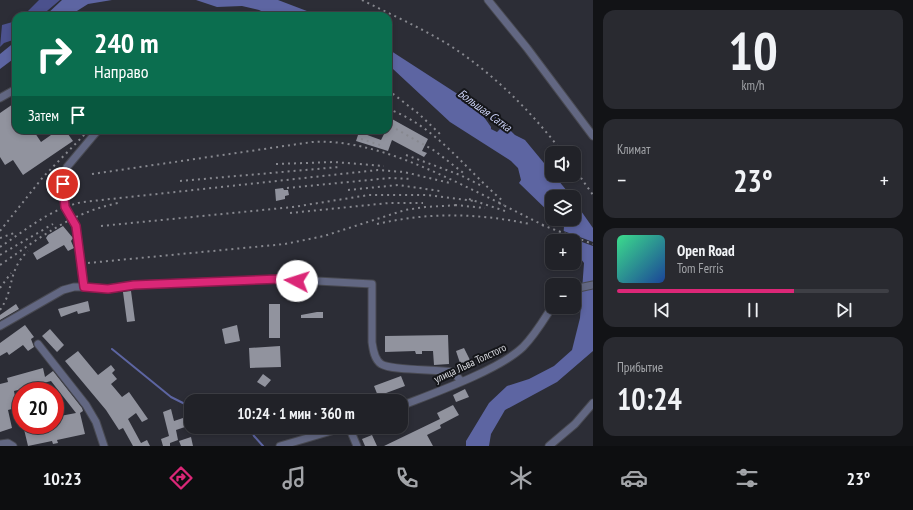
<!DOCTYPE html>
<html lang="ru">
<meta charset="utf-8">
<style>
body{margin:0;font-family:"PT Sans Narrow",sans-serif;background:#292a30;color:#f1f3f6;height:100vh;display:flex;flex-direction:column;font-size:15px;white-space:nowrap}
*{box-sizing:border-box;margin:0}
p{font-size:13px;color:#a2a4a8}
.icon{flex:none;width:22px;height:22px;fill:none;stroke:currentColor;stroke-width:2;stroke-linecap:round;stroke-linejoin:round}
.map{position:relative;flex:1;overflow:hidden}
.sheet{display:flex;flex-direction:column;gap:10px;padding:10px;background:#121316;width:320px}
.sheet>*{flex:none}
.guide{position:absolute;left:12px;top:12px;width:380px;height:122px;border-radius:12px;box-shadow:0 2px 6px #0003,0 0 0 1px #3e3f45;background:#0b6e4f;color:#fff;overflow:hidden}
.buttons{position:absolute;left:545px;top:146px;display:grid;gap:8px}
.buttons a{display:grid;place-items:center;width:36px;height:36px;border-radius:8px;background:#212228;box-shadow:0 2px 6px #0003,0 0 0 1px #3e3f45;font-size:20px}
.speed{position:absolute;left:12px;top:382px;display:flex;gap:8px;font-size:20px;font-weight:700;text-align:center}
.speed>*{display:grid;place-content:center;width:52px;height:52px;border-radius:50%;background:#212228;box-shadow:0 2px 6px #0003,0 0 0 1px #3e3f45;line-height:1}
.speed .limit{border:6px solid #d22;background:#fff;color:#111}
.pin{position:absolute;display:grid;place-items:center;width:34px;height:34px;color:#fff;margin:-17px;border:2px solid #fff;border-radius:50%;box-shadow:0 1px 4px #0007}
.me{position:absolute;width:44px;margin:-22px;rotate:275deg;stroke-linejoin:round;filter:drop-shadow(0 0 3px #0008)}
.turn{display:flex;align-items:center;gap:14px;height:84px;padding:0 16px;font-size:18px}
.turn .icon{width:52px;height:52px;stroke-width:2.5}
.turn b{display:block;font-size:28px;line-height:34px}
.then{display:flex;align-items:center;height:38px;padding:0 16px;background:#0003;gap:8px;font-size:15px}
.big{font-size:30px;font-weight:600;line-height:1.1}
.sheet .card{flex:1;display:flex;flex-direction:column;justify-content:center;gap:6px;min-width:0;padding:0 14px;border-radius:12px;background:#292a30}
.sheet .dial{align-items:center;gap:0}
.dial b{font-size:52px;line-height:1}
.song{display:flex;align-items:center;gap:12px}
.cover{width:48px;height:48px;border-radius:6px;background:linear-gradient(135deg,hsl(150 70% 55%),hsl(220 70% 35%))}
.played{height:4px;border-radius:2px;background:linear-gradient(90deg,#db2777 65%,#3e3f45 65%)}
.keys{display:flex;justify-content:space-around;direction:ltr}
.heat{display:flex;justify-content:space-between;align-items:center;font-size:22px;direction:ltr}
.trip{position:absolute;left:184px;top:394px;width:224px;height:40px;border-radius:12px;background:#212228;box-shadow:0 2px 6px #0003,0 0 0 1px #3e3f45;font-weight:600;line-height:40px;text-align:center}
.tabs{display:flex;height:64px;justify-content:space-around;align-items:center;background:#0d0e10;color:#a2a4a8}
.tabs .icon{width:28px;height:28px}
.tabs .on{color:#db2777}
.tabs b{font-size:18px;color:#f1f3f6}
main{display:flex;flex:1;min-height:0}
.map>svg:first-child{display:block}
.forest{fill:#4b518d}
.water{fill:#5d65a2}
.pier{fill:#2c2d36}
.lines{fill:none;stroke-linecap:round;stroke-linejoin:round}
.stream{stroke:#5d65a2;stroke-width:2}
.building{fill:#91939e}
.minor-casing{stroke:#484951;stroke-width:9}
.path{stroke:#85868d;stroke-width:1;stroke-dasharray:2 3;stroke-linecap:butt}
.minor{stroke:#626782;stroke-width:7}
.rail{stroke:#87888f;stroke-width:2;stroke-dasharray:2 4;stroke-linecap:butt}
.route-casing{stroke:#8e194d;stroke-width:10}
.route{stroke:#db2777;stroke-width:7}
.labels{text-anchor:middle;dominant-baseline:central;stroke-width:4;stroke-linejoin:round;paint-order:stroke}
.street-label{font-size:11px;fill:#d9dae0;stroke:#15161a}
.water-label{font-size:12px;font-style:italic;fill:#ccd2f6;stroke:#15161a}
</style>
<main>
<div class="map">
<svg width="593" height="446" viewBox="0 0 593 446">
<rect width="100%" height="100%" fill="#2c2d36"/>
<path class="forest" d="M39 0H60L41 16H23Z
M16 21V39L4 43 0 47 2 25Z"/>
<path class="water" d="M62 0H112L88 4 69 16H45Z
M196 0H278L320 16H272L259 10 242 6 217 7Z
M16 41V57L0 69V54Z
M388 49 470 102 479 110 491 127V129L497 132 500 129 491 114 492 113 515 135 525 140 572 197H552V215L519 183 521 180 518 168 511 161 450 122 393 69 388 67Z
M574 201 593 228V351L557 382 505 410 491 434 489 446H466V441L489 403 507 386 529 379 554 366 572 350 580 318 584 263 574 250V241H563L564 226 557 219H574Z"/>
<path class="pier" d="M561 230 593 242V246L560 234Z"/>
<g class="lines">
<path class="stream" d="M112 349 171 397 191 407
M250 427 254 436 263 446"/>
</g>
<path class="building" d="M16 102V130H33L41 142 51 135 48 130H65L73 141 23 175 13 160 5 165 0 157V113Z
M392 119 428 139 422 151 427 153 424 157 392 140 388 151 356 141 359 132 381 140 386 130H388Z
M283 188 284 190H288L289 195 285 196V199L276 201 275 189Z
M63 226 73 238 71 241 74 248 68 251 64 245 37 260 33 253 49 243 46 238 48 235Z
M131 291 135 321 127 322 123 292Z
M88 301 90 311 78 314 77 311 61 317 58 309Z
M16 304 19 309 0 320V315Z
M269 304H280V338H269Z
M317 312H323V318H301V315Z
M25 325 34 337 31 339 34 347 28 351 23 345 9 355 7 352 0 356V343Z
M237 325 240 341 225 344 222 329Z
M50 329 64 345 57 352 42 336Z
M448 335 449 364 434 365 433 351H422V354H416L415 351 385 352V336Z
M280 346 281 367 250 368 249 348Z
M464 348 471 362 461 366 456 351Z
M78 351 98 375 111 365 115 370 112 373 117 379 111 384 122 397 129 392 141 409 148 419 142 422 136 413 128 419 141 443 147 440 150 446H133L123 428 119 430 106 410 65 361Z
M43 368 45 377 53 371 82 408 83 411 80 413 85 434 57 440 58 443 53 444 52 441 28 446 23 425H55V417L76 413 51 381 14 391 16 402H18L19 407 8 410 12 428 0 432V384L8 382 7 378Z
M263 374 271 380 265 387 257 382Z
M401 376 405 386 378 396 374 386Z
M465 389 469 397 456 402 453 395Z
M453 405 459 415 440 425 441 428 427 435 433 446H384L440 419 437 413Z
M171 409 174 421 183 418 185 427 176 430 178 440 170 443V446H163L161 439 169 436 163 412Z
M372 435 377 446H365L362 439Z
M191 437 193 446H181L179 441Z"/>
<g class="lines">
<g class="minor-casing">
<path id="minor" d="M488 0 527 48 593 136
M0 98 16 89
M98 130 67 167 63 178 65 207 76 226 84 287 108 289 134 285 280 279 372 284V342C373 349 374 359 381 364 392 371 437 369 453 372L461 381
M574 289 593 285
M0 326 63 290 74 287H84
M38 344 86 405 96 422 104 446
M401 406C434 393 499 370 523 347 535 335 543 321 552 307
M349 427 357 446
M0 444 8 443 13 446
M280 446 345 427
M549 446 575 424 593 403"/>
</g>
<path class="path" d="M55 409 57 417"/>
<use href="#minor" class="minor"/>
<path class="rail" d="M362 0C390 14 419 27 446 43 492 72 530 110 563 153
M388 90 419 114 440 134
M388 109C436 126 465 169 503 201
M396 129 435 151 466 175
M130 132 144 130
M361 139 380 145
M406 155 460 175 482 186
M276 164 334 162 384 166
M574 168 593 195
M92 174 312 142C375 138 447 178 504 205
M180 181 339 167
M287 188 390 178 412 179
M348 190 398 185 440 191
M469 199 505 211
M499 203 547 227
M455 205 485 208
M290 213 389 203H423
M377 224C430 212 476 213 530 224
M542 225 593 244
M101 226 293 207 369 195H428L474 201
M0 231 43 177 89 130
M0 238 17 232
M0 247C26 230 51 208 83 202L378 170 404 172 450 183
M0 255 53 224
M88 263 285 244 324 236 405 210 425 207 460 205
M0 265C40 238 70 213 118 203
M0 288 11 273
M0 310C15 289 7 271 28 251"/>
</g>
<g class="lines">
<g class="route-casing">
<path id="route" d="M63 184 65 207 76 226 84 287 108 289 134 285 280 279 297 281"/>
</g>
<use href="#route" class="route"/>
</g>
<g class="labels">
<g class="street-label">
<text transform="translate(470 363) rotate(-25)">улица Льва Толстого</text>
</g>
<g class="water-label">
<text transform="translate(485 110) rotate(36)">Большая Сатка</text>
</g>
</g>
</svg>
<div class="buttons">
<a><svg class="icon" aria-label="sound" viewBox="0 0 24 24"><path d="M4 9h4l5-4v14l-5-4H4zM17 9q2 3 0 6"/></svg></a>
<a><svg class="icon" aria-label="layers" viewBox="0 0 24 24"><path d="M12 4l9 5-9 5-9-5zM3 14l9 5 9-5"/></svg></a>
<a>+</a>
<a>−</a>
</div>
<div class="speed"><div class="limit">20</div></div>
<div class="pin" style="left:63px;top:184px;background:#d93025"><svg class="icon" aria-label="arrive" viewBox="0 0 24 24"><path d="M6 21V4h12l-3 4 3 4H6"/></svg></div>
<svg class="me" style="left:297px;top:281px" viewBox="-20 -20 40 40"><circle r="19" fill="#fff"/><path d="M0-13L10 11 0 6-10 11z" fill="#db2777"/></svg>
<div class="trip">10:24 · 1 мин · 360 m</div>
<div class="guide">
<div class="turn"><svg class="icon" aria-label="right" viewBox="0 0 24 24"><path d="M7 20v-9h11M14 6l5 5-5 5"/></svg><div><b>240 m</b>Направо</div></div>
<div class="then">Затем<svg class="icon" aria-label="arrive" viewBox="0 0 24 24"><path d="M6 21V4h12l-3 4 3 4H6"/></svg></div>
</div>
</div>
<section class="sheet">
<div class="card dial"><b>10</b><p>km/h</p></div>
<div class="card"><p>Климат</p>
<div class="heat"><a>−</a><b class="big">23°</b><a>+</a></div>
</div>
<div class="card">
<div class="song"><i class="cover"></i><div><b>Open Road</b><p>Tom Ferris</p></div></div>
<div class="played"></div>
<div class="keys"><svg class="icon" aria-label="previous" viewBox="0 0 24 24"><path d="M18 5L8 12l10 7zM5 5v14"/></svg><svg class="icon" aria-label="pause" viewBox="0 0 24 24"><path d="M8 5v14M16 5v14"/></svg><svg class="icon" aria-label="next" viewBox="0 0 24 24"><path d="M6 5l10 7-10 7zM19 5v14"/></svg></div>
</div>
<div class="card"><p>Прибытие</p><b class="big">10:24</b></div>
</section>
</main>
<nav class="tabs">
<b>10:23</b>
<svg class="icon on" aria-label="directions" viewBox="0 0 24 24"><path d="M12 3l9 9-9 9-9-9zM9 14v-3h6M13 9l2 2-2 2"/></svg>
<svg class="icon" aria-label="music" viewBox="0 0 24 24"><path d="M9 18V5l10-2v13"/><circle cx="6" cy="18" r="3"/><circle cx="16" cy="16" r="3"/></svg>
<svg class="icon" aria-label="phone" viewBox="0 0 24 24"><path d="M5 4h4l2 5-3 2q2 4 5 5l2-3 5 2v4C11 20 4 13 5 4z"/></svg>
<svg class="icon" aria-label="climate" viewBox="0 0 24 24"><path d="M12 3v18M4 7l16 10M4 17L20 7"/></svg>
<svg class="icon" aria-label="car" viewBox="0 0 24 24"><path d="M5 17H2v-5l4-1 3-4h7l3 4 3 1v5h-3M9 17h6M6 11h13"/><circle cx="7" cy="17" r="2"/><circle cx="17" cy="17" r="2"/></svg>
<svg class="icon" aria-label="filters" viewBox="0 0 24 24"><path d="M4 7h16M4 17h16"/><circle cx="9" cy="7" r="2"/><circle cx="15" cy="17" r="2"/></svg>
<b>23°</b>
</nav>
